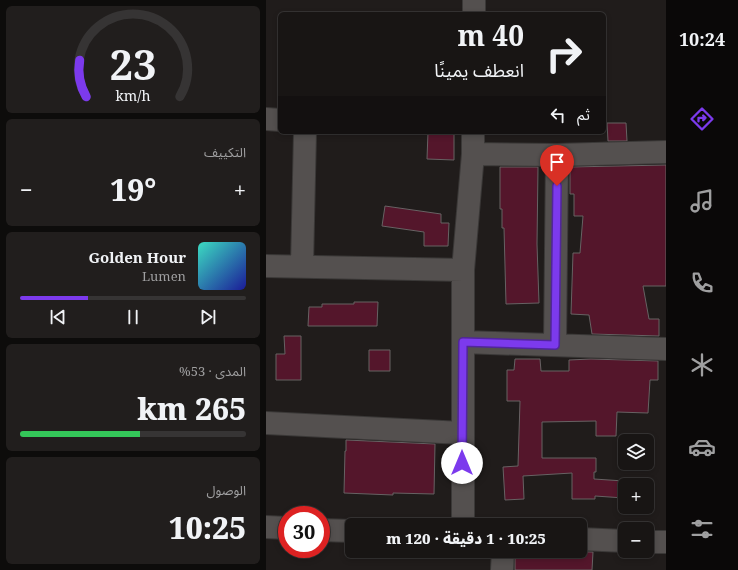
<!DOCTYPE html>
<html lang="ar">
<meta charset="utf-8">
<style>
body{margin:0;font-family:"Noto Serif","Noto Sans Arabic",serif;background:#211e1d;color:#f1f3f6;direction:rtl;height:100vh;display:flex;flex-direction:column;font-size:15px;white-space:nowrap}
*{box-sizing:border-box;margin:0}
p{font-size:13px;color:#9f9fa0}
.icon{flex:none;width:22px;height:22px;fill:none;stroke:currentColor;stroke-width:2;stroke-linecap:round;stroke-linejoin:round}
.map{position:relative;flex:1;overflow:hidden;direction:ltr}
.details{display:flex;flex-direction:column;gap:6px;padding:6px;background:#0d0c0b;width:266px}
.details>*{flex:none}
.banner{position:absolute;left:12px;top:12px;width:328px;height:122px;border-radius:6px;box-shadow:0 2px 6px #0003,0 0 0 1px #363434;direction:rtl;background:#181514;color:#f1f3f6;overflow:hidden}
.buttons{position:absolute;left:352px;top:434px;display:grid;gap:8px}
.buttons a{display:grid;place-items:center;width:36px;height:36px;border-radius:6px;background:#181514;box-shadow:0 2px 6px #0003,0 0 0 1px #363434;font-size:20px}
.speed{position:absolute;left:12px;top:506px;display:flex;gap:8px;font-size:20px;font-weight:700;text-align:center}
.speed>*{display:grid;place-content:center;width:52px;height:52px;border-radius:50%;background:#181514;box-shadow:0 2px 6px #0003,0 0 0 1px #363434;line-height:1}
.speed .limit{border:6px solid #d22;background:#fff;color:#111}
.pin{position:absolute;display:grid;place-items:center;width:34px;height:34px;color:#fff;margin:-41px -17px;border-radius:50% 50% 50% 0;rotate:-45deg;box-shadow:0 0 4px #0007}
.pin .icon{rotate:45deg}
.me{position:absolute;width:44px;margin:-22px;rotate:0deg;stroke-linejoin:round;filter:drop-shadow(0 0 3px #0008)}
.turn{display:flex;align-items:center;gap:14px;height:84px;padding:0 16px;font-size:18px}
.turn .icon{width:52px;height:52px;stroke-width:2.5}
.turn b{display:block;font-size:28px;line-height:34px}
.then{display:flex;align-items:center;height:38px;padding:0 16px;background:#0003;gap:8px;font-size:15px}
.big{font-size:30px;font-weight:800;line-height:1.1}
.details .tile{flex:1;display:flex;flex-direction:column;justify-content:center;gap:6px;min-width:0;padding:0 14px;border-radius:6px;background:#211e1d}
.details .dial{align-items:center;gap:0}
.dial svg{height:104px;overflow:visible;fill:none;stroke:#363434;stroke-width:7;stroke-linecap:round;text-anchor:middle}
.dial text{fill:#f1f3f6;stroke:none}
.song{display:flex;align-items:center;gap:12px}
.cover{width:48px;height:48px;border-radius:6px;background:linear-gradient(135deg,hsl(170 70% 55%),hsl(240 70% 35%))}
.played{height:4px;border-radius:2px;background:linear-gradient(90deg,#7c3aed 30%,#363434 30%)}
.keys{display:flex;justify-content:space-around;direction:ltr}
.heat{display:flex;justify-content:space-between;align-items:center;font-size:22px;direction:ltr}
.charge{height:6px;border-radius:3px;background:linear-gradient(90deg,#34c759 53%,#363434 0)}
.trip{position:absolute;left:79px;top:518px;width:242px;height:40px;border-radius:6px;background:#181514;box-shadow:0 2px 6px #0003,0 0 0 1px #363434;font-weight:800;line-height:40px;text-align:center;direction:rtl}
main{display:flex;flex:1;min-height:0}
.dock{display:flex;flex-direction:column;width:72px;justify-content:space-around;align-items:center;background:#0a0808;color:#9f9fa0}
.dock .icon{width:28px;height:28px}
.dock .active{color:#7c3aed}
.dock b{font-size:18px;color:#f1f3f6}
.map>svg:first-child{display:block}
.building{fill:#54162b;stroke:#676263}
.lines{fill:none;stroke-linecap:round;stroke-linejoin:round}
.minor-casing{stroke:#3a3837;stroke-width:24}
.minor{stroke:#54504f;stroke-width:22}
.route-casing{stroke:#51269a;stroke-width:10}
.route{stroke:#7c3aed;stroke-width:7}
</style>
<main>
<nav class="dock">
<b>10:24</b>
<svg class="icon active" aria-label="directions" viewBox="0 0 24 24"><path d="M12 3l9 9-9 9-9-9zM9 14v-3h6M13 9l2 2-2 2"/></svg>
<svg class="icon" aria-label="music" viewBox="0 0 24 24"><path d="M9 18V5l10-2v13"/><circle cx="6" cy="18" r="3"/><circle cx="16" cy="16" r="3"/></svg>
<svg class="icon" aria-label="phone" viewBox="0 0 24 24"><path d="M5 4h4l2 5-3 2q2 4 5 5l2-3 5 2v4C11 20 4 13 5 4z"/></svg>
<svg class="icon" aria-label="climate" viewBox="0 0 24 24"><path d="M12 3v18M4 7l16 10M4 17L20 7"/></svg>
<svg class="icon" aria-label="car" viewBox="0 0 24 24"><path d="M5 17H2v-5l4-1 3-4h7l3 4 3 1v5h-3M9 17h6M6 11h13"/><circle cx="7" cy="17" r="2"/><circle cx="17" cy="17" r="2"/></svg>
<svg class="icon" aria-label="filters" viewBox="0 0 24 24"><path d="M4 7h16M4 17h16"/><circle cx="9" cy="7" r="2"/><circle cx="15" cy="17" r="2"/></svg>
</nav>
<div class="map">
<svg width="400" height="570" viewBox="0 0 400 570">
<rect width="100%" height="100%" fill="#201c1b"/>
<path class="building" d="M341 123H360L361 141H342Z
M162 132 188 133V160L161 159Z
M400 165V286H377L383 319H393V336L326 334 323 315 305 314 307 253H314L317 216H308V194H304V167Z
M234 167H272L271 244 273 303 240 304 238 228H236V209H234Z
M119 206 175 214V223H183L182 246H158V232L116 226Z
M88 302H112L111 326H42L43 307H56V304H88Z
M18 336H35V380H10V354H19Z
M103 350H124V371H103Z
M249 359H274L275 371H303V360L325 359 392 361V380H384L382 413 351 412 350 436H330V421L276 422V458H330V472H328V479L358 481V498L329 496V499H306V473L257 476 258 499 239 500 237 467 252 466 254 401H241V370H248Z
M80 440 169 444 168 494 127 493V495L78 493 79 451H80Z
M249 551 327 552 326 570H249Z"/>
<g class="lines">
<g class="minor-casing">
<path id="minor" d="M208 14V0
M0 119 14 120
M207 154 291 155 400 152
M0 266 197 270
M36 266 39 132
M197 342 400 349
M289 345 291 155
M0 423 196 433
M197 525V270L207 154V132
M0 527 21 528
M55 530 86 531
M314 539 359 541
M381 542H400
M236 570 237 551"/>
</g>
<use href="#minor" class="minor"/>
</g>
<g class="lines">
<g class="route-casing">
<path id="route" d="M196 463 197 342 289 345 291 186"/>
</g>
<use href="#route" class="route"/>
</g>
</svg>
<div class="buttons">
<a><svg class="icon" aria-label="layers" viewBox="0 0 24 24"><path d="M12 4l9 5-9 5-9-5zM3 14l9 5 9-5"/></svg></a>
<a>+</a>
<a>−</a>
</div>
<div class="speed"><div class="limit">30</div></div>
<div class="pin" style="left:291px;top:186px;background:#d93025"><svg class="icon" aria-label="arrive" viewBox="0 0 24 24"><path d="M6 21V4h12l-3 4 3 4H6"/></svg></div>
<svg class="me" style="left:196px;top:463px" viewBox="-20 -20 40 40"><circle r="19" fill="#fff"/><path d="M0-13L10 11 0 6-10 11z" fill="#7c3aed"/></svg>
<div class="trip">10:25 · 1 دقيقة · 120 m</div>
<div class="banner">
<div class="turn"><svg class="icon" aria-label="right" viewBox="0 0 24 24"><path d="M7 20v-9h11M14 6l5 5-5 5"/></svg><div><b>40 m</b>انعطف يمينًا</div></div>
<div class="then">ثم<svg class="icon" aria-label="left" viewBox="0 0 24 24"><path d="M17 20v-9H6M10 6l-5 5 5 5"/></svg></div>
</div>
</div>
<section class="details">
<div class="tile dial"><svg viewBox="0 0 100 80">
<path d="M14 69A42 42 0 1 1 86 69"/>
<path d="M14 69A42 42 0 0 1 9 41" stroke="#7c3aed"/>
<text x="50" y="56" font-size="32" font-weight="700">23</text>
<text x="50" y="72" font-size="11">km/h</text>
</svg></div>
<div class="tile"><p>التكييف</p>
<div class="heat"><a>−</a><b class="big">19°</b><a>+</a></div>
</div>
<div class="tile">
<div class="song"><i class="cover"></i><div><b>Golden Hour</b><p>Lumen</p></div></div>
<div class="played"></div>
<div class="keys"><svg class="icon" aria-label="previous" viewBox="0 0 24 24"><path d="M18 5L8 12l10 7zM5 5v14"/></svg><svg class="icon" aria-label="pause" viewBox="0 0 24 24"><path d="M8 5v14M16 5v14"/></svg><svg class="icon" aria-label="next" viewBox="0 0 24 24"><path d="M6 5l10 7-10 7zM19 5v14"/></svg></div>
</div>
<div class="tile"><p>المدى · 53%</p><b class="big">265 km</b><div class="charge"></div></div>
<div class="tile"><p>الوصول</p><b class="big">10:25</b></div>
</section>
</main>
